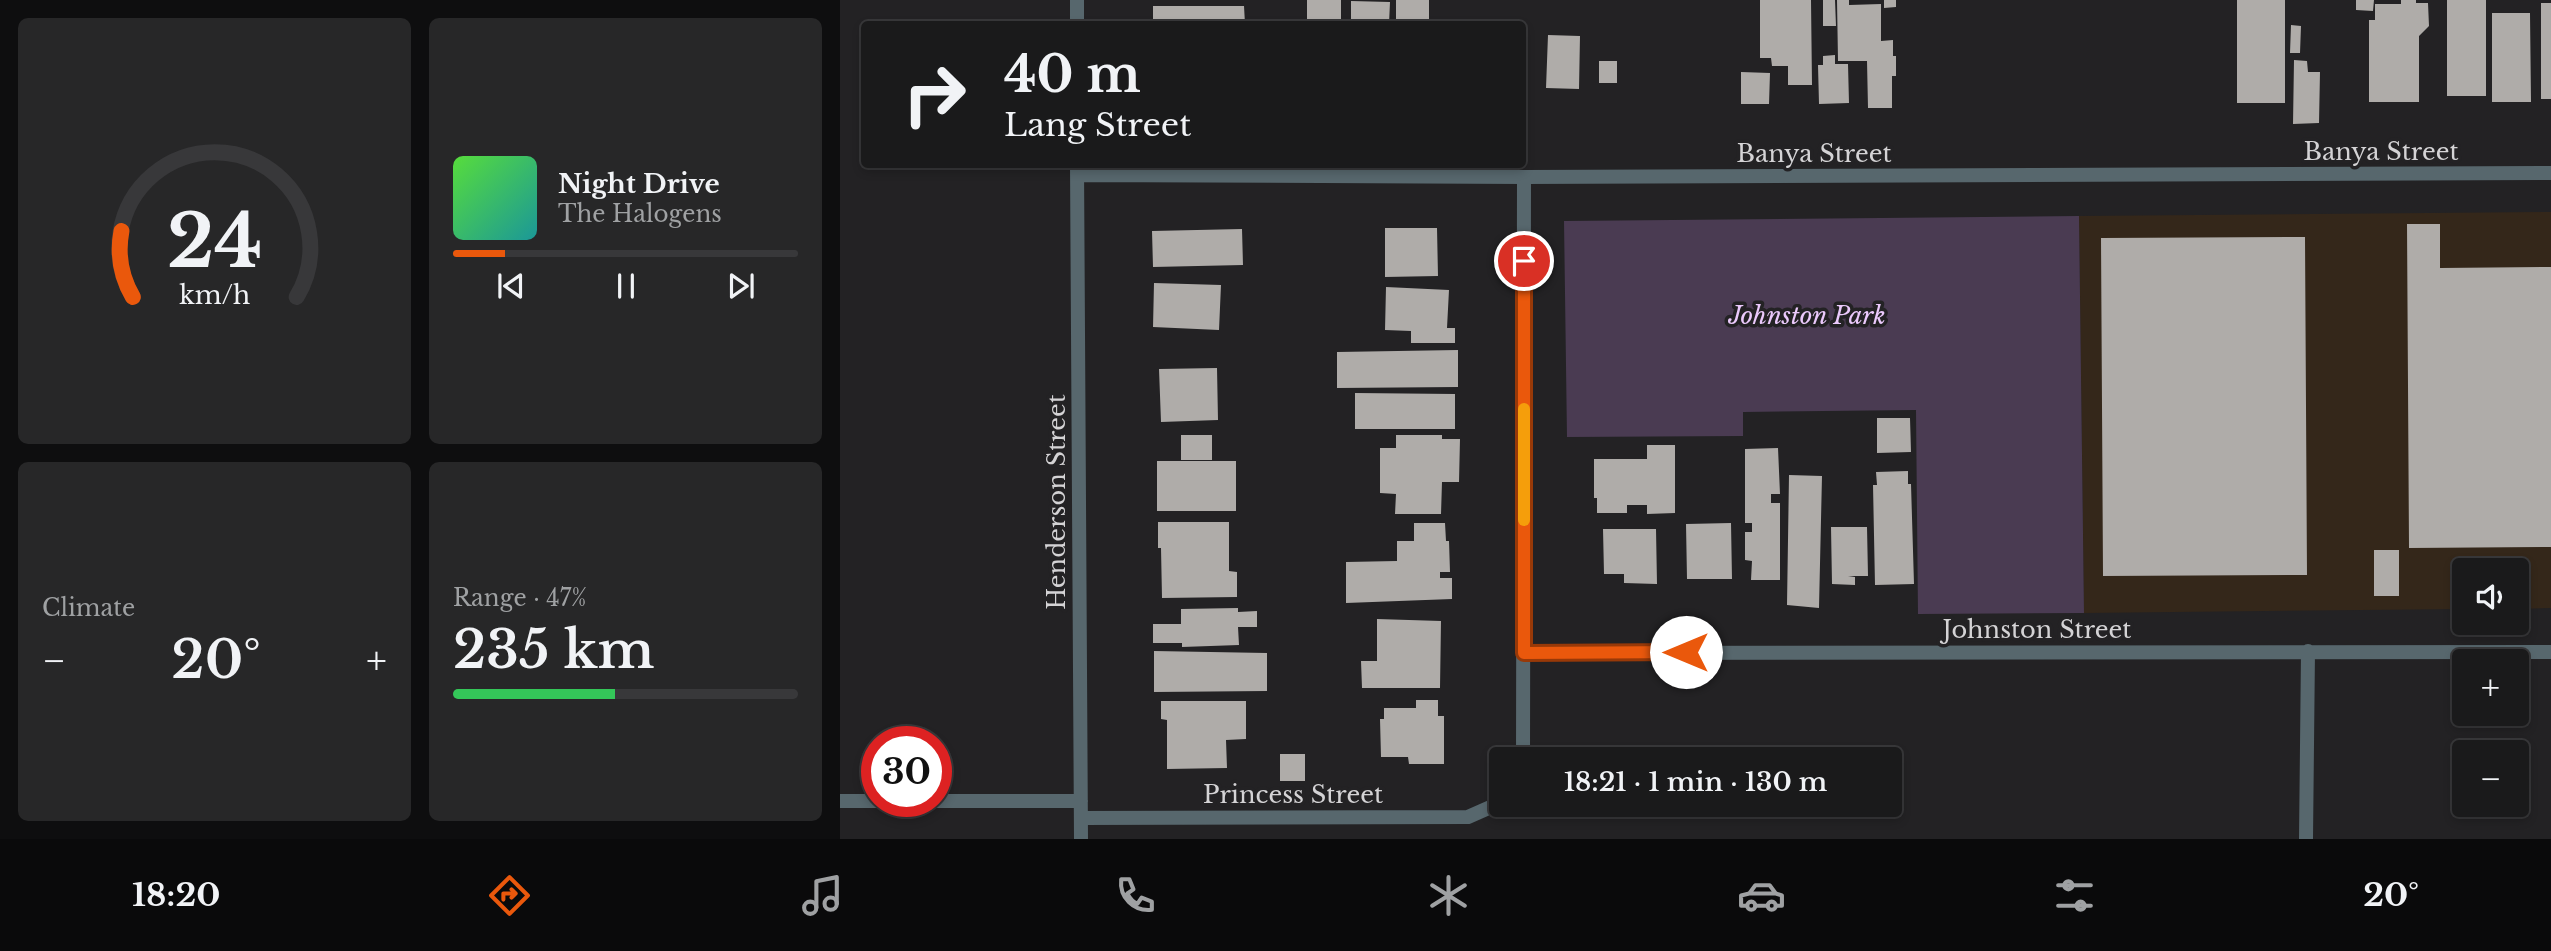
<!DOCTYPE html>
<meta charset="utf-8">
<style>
body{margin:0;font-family:"Libre Baskerville",serif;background:#272728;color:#f1f3f6;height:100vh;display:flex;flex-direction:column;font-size:26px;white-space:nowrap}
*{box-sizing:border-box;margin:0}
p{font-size:23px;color:#9fa1a3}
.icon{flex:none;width:38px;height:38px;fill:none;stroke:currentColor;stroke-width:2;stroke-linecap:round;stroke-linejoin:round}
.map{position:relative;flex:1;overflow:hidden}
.panel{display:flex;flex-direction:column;gap:18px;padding:18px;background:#0e0e0f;width:840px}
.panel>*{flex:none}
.banner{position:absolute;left:21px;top:21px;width:665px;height:147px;border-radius:7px;box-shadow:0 4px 10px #0003,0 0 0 2px #38383a;background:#1a1a1b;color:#f1f3f6;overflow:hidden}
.tools{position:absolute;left:1612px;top:558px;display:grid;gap:14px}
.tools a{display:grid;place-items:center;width:77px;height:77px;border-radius:7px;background:#1a1a1b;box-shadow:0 4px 10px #0003,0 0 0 2px #38383a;font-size:35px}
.speed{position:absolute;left:21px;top:726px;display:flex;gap:14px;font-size:35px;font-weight:700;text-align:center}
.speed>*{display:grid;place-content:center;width:91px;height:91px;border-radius:50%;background:#1a1a1b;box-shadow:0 4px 10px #0003,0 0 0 2px #38383a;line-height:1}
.speed .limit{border:10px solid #d22;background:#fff;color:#111}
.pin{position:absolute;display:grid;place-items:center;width:60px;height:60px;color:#fff;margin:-30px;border:4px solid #fff;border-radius:50%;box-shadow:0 2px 7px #0007}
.me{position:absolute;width:77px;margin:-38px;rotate:270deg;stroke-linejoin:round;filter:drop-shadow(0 0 5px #0008)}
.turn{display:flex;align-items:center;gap:24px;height:147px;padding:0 28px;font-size:32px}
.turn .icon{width:91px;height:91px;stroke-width:2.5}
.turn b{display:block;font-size:49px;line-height:60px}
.big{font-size:52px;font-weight:600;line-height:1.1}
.panel .tile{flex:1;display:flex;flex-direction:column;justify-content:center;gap:10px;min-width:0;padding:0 24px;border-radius:10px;background:#272728}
.panel .dial{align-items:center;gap:0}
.dial svg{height:182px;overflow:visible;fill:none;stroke:#38383a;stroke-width:7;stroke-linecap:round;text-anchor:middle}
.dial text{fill:#f1f3f6;stroke:none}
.song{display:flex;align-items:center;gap:21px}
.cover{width:84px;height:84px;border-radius:10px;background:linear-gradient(135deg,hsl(110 70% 55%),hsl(180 70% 35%))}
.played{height:7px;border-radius:4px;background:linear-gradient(90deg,#ea580c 15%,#38383a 15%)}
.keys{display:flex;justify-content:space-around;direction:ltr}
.heat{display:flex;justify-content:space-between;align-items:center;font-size:38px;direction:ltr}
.charge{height:10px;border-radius:5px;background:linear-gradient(90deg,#34c759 47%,#38383a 0)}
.panel .tiles{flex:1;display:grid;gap:18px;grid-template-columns:repeat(2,1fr)}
.trip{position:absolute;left:649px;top:747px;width:413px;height:70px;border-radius:7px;background:#1a1a1b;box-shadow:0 4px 10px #0003,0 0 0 2px #38383a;font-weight:600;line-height:70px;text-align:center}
.tab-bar{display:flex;height:112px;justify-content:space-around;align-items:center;background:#0a0a0b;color:#9fa1a3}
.tab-bar .icon{width:49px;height:49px}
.tab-bar .active{color:#ea580c}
.tab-bar b{font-size:32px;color:#f1f3f6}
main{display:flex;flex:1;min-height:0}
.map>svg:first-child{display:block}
.commercial{fill:#34271a}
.green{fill:#4a3b52}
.building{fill:#afaca9}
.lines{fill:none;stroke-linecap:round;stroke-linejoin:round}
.minor{stroke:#57676d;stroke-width:14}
.route-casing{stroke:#983908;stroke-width:18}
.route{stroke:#ea580c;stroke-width:12}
.slow{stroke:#f59e0b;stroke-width:12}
.labels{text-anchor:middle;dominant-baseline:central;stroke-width:7;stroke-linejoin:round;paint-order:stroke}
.street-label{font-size:24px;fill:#d4d3d5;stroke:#232224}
.park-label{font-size:24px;font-style:italic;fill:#ebc9fc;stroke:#232224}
</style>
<main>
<section class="panel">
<div class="tiles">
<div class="tile dial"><svg viewBox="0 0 100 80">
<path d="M14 69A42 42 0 1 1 86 69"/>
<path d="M14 69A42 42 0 0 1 9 40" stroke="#ea580c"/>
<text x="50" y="56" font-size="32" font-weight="700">24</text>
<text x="50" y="72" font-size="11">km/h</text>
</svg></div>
<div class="tile">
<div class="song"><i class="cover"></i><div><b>Night Drive</b><p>The Halogens</p></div></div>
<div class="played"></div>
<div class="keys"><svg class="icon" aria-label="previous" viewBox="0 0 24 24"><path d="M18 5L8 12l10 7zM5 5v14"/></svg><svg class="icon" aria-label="pause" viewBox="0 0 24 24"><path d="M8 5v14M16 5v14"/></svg><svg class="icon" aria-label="next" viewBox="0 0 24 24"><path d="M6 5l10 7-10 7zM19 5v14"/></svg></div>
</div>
<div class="tile"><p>Climate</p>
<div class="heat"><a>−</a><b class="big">20°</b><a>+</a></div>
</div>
<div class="tile"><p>Range · 47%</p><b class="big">235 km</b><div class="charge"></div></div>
</div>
</section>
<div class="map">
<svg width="1711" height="839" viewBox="0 0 1711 839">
<rect width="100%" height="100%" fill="#232224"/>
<path class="commercial" d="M1711 212V608L1677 609 1676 570H1624V609L1244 613 1239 216Z"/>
<path class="green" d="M1239 216 1244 613 1078 614 1076 410 903 412V436L727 437 724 221Z"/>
<path class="building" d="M467 0H501V24H467Z
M556 0H589V24H556Z
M920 0H971L972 85H948V66H932L931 58H920Z
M983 0H995L996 26H983Z
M997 0H1009V5L1041 4V41L1053 40V56H1056V76H1052V108H1028L1027 61H998Z
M1044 0H1056V7L1044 8Z
M1397 0H1445V103H1397Z
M1516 0H1534L1533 11 1516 10Z
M1561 0H1576V3H1588L1589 26 1579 36V102H1529V20H1535V4H1561Z
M1607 0H1646V96H1607Z
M511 1 550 2 549 24H511Z
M1701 3H1711V99H1701Z
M313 6H404L405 24H313Z
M1652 13H1690L1691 102H1652Z
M1451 25 1461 26 1460 53H1450Z
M708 35 740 36 739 89 706 88Z
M995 55V64H1008L1009 103 979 104 978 65H983V56Z
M1454 60 1467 61 1468 72H1480L1479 123 1453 124Z
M759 61H777V83H759Z
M901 72 930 73 929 104H901Z
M1567 224H1600V268L1711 267V547L1569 548Z
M545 228H597L598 276 545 277Z
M402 229 403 265 313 267 312 231Z
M1465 237 1467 575 1263 576 1261 238Z
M314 283 381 285 379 330 313 327Z
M546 287 609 290 607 328H615V343H571V331L545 330Z
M618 350V387L497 388V352Z
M377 368 378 420 321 422 319 369Z
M515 393 615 394V429H515Z
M1037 418H1070L1071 452 1037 453Z
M341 435H372V460H341Z
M556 435H602V439H620L619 482H602L601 514H555L556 494 540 493V448H556Z
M807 445H835V513L807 514V505H787V513H757V498H754V459H807Z
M938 448 940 494H931V503H940V580H911L912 561 905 560V532H912V523H905V449Z
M317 461H396V511H317Z
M1068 471V484H1071L1074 584 1035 585 1033 485H1037L1036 472Z
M949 475 982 476 979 608 947 605Z
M318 522H389V571L397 572V597L322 598 321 548H318Z
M574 523H605L606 541H609L610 572H600V578H612V599L506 603V562L557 561V541H574Z
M891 523 892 579H847L846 524Z
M991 527H1027L1028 576H1008L1015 577V585L992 584Z
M763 529H816L817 584 784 583V574H764Z
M1534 550H1559V596H1534Z
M398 608V612L417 611V627H398L399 645 342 647V643H313V624H341V609Z
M537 619 601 621 600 688H522L521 661H537Z
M314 651 427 653V691L314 692Z
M576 700H598V716H604V764H569L568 757H541L540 719H544V708H576Z
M321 701H406V739L386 740 387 768 327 769V720L321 719Z
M440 754H465V781H440Z"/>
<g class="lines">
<path class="minor" d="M237 24V0
M237 164 241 839
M237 175 684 177 1711 173
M684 653 1711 652
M683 760 684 177
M0 801H37
M96 801H241
M241 818 628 817 662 802
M1466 839 1468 651"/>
</g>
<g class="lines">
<g class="route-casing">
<path id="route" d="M684 261V653L846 652"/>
</g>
<use href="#route" class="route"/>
<path class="slow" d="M684 520V409"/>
</g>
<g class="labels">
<g class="street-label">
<text x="1541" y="151">Banya Street</text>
<text x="974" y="153">Banya Street</text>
<text transform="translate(216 502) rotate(-90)">Henderson Street</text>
<text x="1197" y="629">Johnston Street</text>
<text x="453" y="794">Princess Street</text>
</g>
<g class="park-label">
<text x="967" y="315">Johnston Park</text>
</g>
</g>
</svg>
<div class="tools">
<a><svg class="icon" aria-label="sound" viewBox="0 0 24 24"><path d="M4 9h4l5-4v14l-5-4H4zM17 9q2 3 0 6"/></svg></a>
<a>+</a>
<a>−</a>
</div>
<div class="speed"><div class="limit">30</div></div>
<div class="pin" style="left:684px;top:261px;background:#d93025"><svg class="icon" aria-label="arrive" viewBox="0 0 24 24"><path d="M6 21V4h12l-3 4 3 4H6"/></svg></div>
<svg class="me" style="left:846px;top:652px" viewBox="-20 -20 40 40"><circle r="19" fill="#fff"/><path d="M0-13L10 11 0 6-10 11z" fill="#ea580c"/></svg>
<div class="trip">18:21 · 1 min · 130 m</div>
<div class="banner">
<div class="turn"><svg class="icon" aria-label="right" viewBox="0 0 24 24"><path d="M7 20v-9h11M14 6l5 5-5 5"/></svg><div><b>40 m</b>Lang Street</div></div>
</div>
</div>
</main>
<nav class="tab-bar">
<b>18:20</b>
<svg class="icon active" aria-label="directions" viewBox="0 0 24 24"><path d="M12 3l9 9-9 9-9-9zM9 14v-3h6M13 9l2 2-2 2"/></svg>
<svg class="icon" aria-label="music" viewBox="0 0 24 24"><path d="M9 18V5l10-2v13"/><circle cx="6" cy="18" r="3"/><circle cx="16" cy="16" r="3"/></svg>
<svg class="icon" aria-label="phone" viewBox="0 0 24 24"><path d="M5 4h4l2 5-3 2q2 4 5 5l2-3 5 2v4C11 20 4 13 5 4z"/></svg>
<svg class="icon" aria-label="climate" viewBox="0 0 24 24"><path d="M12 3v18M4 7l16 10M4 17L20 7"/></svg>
<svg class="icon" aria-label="car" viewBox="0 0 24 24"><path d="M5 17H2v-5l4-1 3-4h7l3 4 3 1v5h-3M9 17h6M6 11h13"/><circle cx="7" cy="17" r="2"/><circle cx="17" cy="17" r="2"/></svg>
<svg class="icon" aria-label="filters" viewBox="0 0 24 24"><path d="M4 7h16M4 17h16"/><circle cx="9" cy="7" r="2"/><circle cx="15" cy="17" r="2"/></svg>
<b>20°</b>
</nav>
